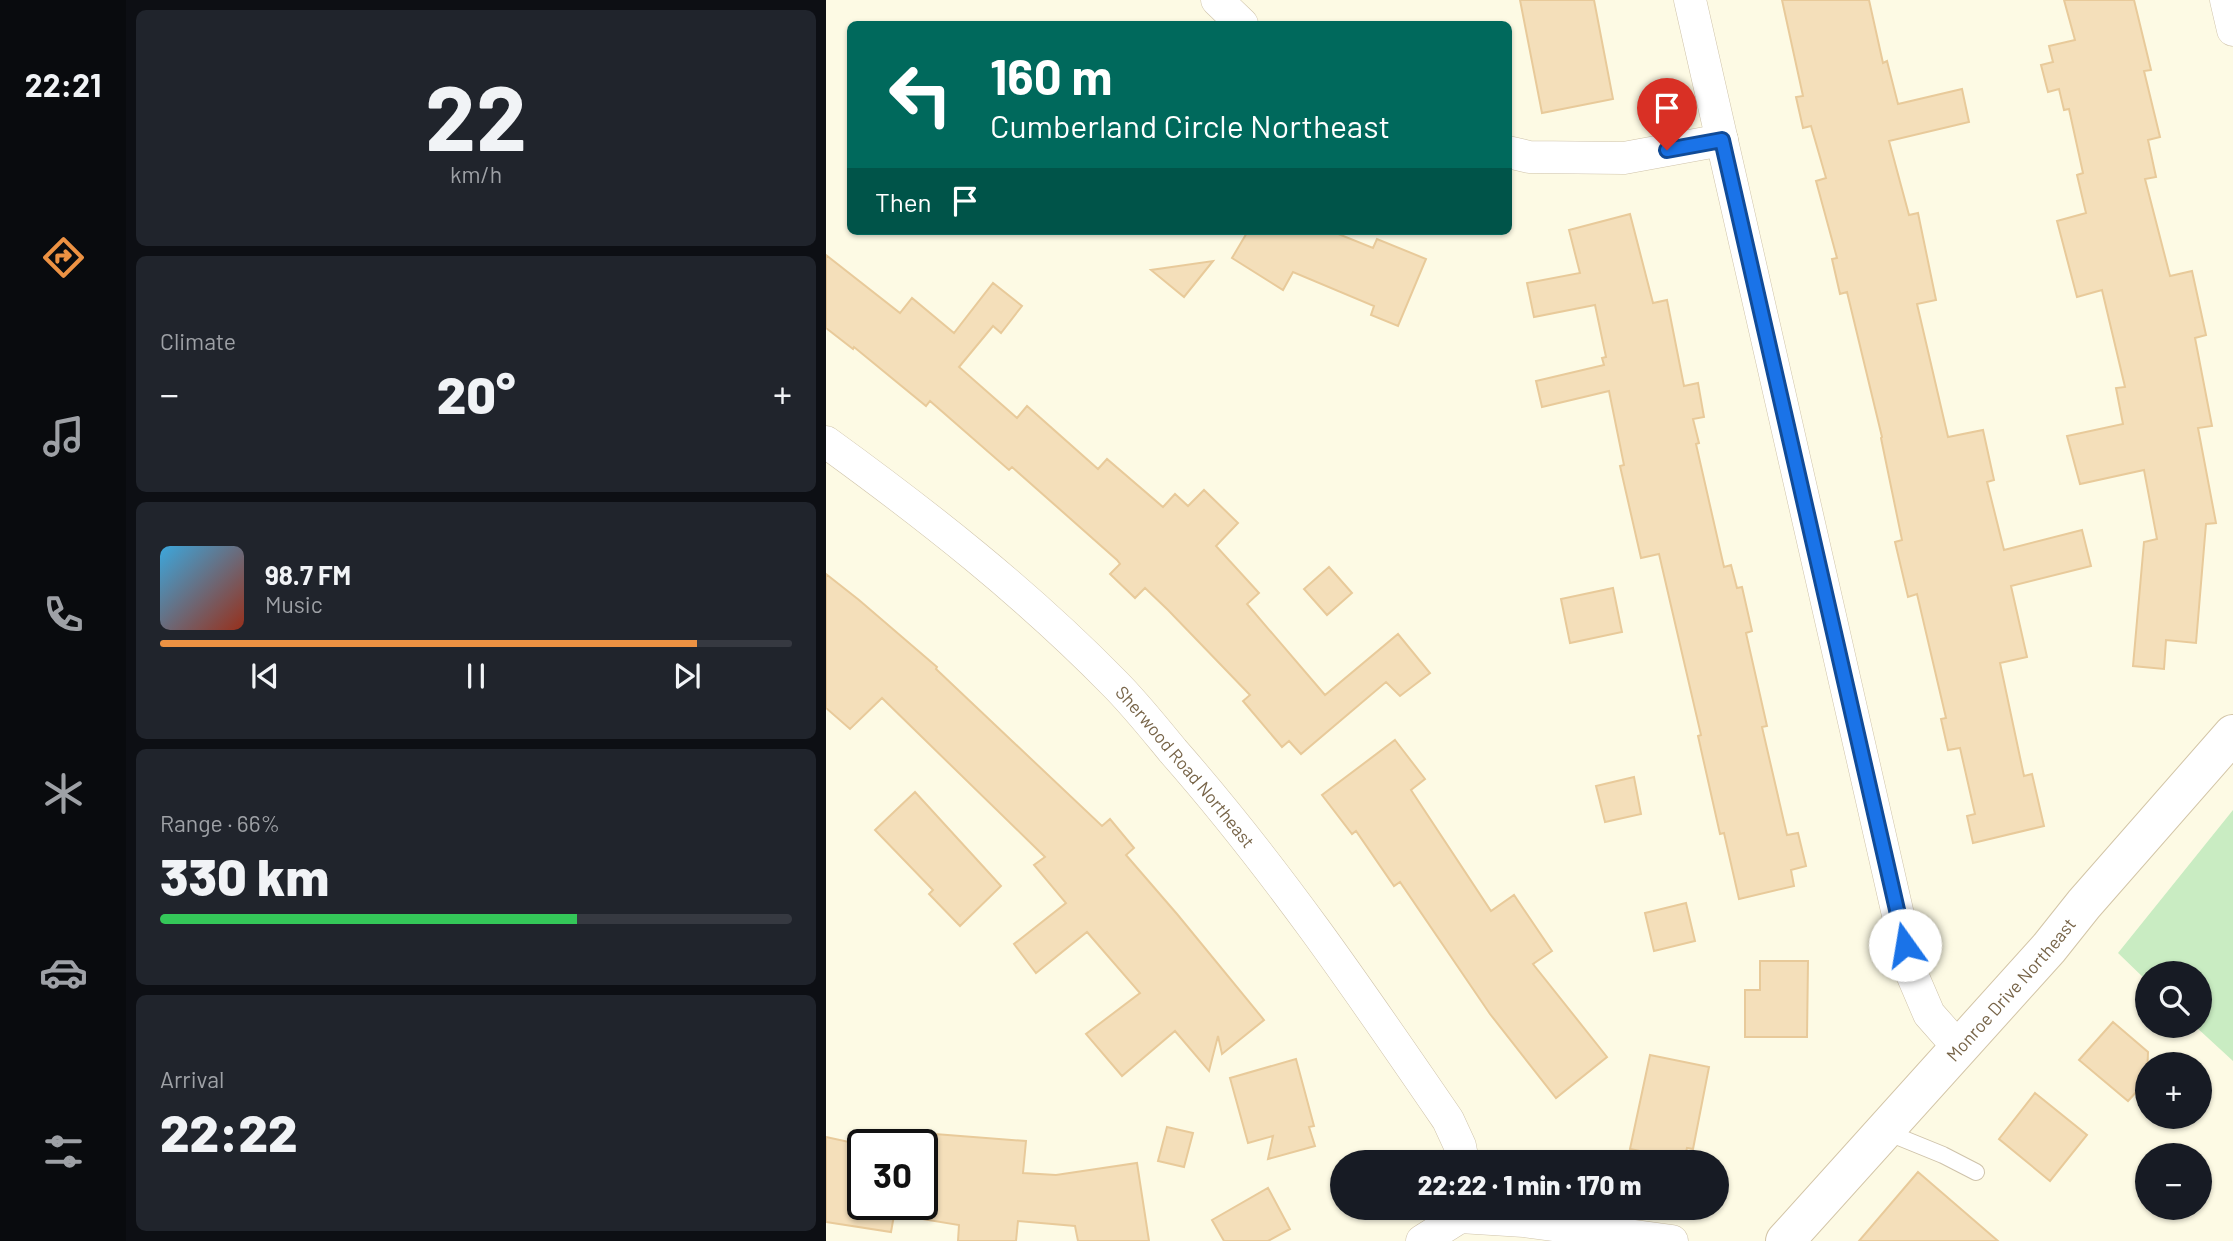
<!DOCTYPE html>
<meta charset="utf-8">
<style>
body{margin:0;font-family:Barlow,sans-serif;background:#20242c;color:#f1f3f6;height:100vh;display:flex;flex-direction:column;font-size:26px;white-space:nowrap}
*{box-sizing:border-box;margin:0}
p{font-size:23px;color:#9ea1a6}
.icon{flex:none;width:38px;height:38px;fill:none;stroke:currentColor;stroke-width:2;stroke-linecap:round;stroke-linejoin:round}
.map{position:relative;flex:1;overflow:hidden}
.drawer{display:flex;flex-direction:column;gap:10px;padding:10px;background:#0d0f14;width:700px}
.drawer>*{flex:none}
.top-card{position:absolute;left:21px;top:21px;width:665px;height:214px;border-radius:10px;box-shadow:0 2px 5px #0004;background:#00695c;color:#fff;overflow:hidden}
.fabs{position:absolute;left:1309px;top:961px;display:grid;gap:14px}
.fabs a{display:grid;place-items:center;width:77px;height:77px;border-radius:50%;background:#171b24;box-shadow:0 2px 5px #0004;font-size:35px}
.speed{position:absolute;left:21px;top:1129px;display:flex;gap:14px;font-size:35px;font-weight:700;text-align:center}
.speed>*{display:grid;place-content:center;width:91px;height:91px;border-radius:50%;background:#171b24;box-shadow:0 2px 5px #0004;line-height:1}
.speed .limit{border:4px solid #111;border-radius:10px;background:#fff;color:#111}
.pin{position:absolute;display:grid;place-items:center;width:60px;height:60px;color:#fff;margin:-72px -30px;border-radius:50% 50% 50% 0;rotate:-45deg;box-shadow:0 0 7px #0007}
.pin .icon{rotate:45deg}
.me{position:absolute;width:77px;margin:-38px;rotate:347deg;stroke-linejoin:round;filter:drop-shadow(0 0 5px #0008)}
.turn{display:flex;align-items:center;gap:24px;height:147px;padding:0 28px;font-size:32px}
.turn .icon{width:91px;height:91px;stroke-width:2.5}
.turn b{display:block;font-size:49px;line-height:60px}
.then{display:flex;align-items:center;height:66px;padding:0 28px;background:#0003;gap:14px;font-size:26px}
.big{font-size:52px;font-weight:800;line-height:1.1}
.drawer .card{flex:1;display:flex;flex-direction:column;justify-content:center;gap:10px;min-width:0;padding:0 24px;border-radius:10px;background:#20242c}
.drawer .dial{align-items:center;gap:0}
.dial b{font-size:91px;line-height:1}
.song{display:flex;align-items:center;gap:21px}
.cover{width:84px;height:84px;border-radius:10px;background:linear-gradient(135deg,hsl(200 70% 55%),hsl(10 70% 35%))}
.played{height:7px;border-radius:4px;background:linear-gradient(90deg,#ed9243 85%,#363941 85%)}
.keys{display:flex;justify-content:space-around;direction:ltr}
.heat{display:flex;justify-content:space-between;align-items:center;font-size:38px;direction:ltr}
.charge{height:10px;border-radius:5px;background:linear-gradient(90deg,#34c759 66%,#363941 0)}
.trip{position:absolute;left:504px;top:1150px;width:399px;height:70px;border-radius:35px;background:#171b24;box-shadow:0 2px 5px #0004;font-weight:800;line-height:70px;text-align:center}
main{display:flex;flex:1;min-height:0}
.tab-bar{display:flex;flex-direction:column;width:126px;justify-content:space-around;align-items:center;background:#090b0e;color:#9ea1a6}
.tab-bar .icon{width:49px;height:49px}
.tab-bar .current{color:#ed9243}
.tab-bar b{font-size:32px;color:#f1f3f6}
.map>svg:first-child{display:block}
.green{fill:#c9ecc2}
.building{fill:#f4dfba;stroke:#e8ca9a;stroke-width:2}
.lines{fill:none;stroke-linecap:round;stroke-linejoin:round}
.lane-casing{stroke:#cfc3aa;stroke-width:18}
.street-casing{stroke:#cfc3aa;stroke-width:33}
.secondary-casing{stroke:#d3c5a7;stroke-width:40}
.lane{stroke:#fff;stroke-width:16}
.street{stroke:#fff;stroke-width:32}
.secondary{stroke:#fff;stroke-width:38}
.route-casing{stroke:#114b97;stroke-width:18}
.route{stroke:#1a73e8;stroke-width:12}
.labels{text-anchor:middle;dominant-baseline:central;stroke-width:5;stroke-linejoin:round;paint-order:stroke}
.street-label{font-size:18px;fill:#776448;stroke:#fffceb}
</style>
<main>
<nav class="tab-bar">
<b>22:21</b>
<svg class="icon current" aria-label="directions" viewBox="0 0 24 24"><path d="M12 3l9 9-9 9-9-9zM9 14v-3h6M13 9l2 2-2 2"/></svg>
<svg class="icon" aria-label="music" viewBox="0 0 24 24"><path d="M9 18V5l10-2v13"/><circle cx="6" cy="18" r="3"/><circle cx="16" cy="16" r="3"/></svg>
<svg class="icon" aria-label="phone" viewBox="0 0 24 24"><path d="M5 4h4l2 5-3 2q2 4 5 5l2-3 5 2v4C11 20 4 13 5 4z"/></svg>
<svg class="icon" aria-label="climate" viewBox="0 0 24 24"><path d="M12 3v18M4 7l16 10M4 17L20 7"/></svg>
<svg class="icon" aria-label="car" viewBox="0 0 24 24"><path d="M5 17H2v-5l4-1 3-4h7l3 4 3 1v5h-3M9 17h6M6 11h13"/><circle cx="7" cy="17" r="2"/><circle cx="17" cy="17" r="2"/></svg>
<svg class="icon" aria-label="filters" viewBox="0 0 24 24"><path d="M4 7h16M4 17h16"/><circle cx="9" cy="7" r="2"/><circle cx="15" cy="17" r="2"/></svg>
</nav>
<section class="drawer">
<div class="card dial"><b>22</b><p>km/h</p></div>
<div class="card"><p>Climate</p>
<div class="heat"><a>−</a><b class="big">20°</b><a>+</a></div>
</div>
<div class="card">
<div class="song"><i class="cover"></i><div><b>98.7 FM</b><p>Music</p></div></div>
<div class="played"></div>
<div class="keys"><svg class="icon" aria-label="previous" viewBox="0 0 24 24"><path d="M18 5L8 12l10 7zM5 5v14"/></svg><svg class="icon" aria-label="pause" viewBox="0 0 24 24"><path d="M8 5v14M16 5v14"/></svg><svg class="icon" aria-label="next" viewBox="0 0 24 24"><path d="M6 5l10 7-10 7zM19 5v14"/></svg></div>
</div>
<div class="card"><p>Range · 66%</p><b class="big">330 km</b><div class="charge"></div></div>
<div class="card"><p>Arrival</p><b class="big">22:22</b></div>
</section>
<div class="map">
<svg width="1407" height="1241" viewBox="0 0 1407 1241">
<rect width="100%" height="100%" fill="#fdfae4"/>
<path class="green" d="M1407 810V1061L1369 1026H1374V973H1321V981L1292 953Z"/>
<path class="building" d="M694 0H768L787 99 716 113Z
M956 0H1043L1057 63 1061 61 1072 104 1136 89 1143 122 1063 141 1083 215 1092 213 1110 300 1091 304 1122 437 1157 430 1168 480 1161 482 1178 550 1256 530 1265 566 1185 586 1201 657 1174 663 1198 776 1206 774 1218 826 1147 843 1141 816 1149 814 1134 748 1122 750 1115 719 1120 718 1091 594 1082 597 1069 542 1076 540 1055 438 1056 437 1021 292 1014 294 1006 259 1011 258 990 181 1000 178 985 126 977 128 970 97 977 96Z
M1238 0H1308L1325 70 1318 71 1334 137 1322 140 1330 177 1319 179 1344 276 1366 271 1380 335 1369 338 1386 426 1372 428 1390 523 1380 524 1370 643 1340 640 1338 669 1307 666 1318 542 1331 539 1318 470 1254 484 1241 436 1297 424 1290 388 1299 387 1276 290 1251 297 1231 221 1260 213 1251 175 1257 173 1243 109 1238 110 1233 89 1222 92 1215 65 1227 62 1223 46 1249 40Z
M804 214 827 303 841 300 858 386 872 383 878 417 867 419 873 443 870 444 898 567 905 565 911 588 916 587 926 631 920 633 941 726 936 727 961 835 972 833 980 866 965 870 968 886 913 899 898 833 894 834 872 736 875 735 833 554 815 558 794 466 798 465 783 391 716 407 710 381 778 365 776 358 780 357 769 305 708 317 701 283 754 273 743 230Z
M422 231H505L547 248 551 239 600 259 572 326 545 315 548 306 467 272 457 290 406 258Z
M0 255 74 313 86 298 128 333 167 283 196 306 175 333 167 326 133 367 191 418 201 406 272 469 281 459 337 507 349 494 362 506 378 490 412 523 390 546 433 593 421 604 499 695 572 634 604 673 574 696 560 682 475 754 463 741 456 747 417 701 424 695 342 610 319 588 309 598 284 574 294 564 291 560 186 467 183 470 104 401 100 406 28 347 27 349 0 328Z
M387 261 358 297 325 270Z
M503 567 526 593 501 615 478 589Z
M0 574 33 600 111 667 110 669 276 826 284 819 308 848 300 855 351 914 438 1020 396 1054 392 1036 383 1071 349 1031 296 1076 260 1034 314 993 261 932 210 973 188 944 240 903 208 865 219 857 56 698 24 729 0 708Z
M787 588 796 632 744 643 735 599Z
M569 740 599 779 585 790 665 911 688 895 726 951 707 964 781 1057 730 1098 664 1014 574 882 568 886 530 831 526 834 496 795Z
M808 777 815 814 779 822 770 786Z
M89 792 175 886 134 926 103 894 107 890 49 830Z
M860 903 869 941 828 951 819 913Z
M934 961H982L981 1037H919V990H934Z
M1287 1022 1322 1052 1321 1080 1302 1101 1253 1060Z
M824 1055 883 1067 867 1149 861 1148 858 1160 804 1149Z
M470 1059 488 1126 483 1127 489 1146 442 1159 447 1136 422 1143 404 1078Z
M1209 1093 1261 1135 1224 1181 1173 1139Z
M341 1127 367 1133 358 1167 332 1161Z
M96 1133 200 1141 197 1173 230 1175 311 1163 323 1241H252L249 1226 192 1221 190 1241H132L133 1225 96 1219Z
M0 1137 37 1145V1204H70L65 1232 0 1222Z
M1092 1172 1172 1241H1033Z
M442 1188 464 1229 442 1241H398L386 1220Z"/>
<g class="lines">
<g class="lane-casing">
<path id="lane" d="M1058 1131 1117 1155 1150 1172"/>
</g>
<g class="street-casing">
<g id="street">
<path d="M391 0 416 24"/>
<path d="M864 0 1085 972 1103 1014 1133 1048"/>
<path d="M1400 0 1407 30"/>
<path d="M682 152 703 157 798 158 896 140"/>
<path id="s1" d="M0 442C102 516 200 593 288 683 309 704 328 728 347 751 449 867 535 993 622 1120L634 1146 637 1162"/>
<path d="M634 1217 698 1221 846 1241"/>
<path d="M596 1241 634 1217"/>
</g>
</g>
<g class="secondary-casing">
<g id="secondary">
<path id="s2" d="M959 1241 1223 948 1258 904 1407 734"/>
</g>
</g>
<use href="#lane" class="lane"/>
<use href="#street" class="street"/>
<use href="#secondary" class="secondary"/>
</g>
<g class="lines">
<g class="route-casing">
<path id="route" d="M841 150 896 140 1079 945"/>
</g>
<use href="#route" class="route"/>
</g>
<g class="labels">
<g class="street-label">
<text stroke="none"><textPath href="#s1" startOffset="486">Sherwood Road Northeast</textPath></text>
<text stroke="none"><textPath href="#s2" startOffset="338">Monroe Drive Northeast</textPath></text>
</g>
</g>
</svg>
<div class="fabs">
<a><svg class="icon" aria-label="search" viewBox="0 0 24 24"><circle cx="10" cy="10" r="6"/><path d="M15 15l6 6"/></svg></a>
<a>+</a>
<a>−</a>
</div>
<div class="speed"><div class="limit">30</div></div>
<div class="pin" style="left:841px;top:150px;background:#d93025"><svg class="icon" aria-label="arrive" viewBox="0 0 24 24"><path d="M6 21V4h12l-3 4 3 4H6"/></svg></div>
<svg class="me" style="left:1079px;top:945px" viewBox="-20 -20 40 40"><circle r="19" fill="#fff"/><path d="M0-13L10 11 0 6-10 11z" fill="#1a73e8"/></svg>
<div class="trip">22:22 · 1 min · 170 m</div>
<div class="top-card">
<div class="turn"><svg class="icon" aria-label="left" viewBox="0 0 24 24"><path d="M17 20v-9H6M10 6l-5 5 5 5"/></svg><div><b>160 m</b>Cumberland Circle Northeast</div></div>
<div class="then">Then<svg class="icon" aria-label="arrive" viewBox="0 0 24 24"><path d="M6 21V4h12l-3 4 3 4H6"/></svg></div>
</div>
</div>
</main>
